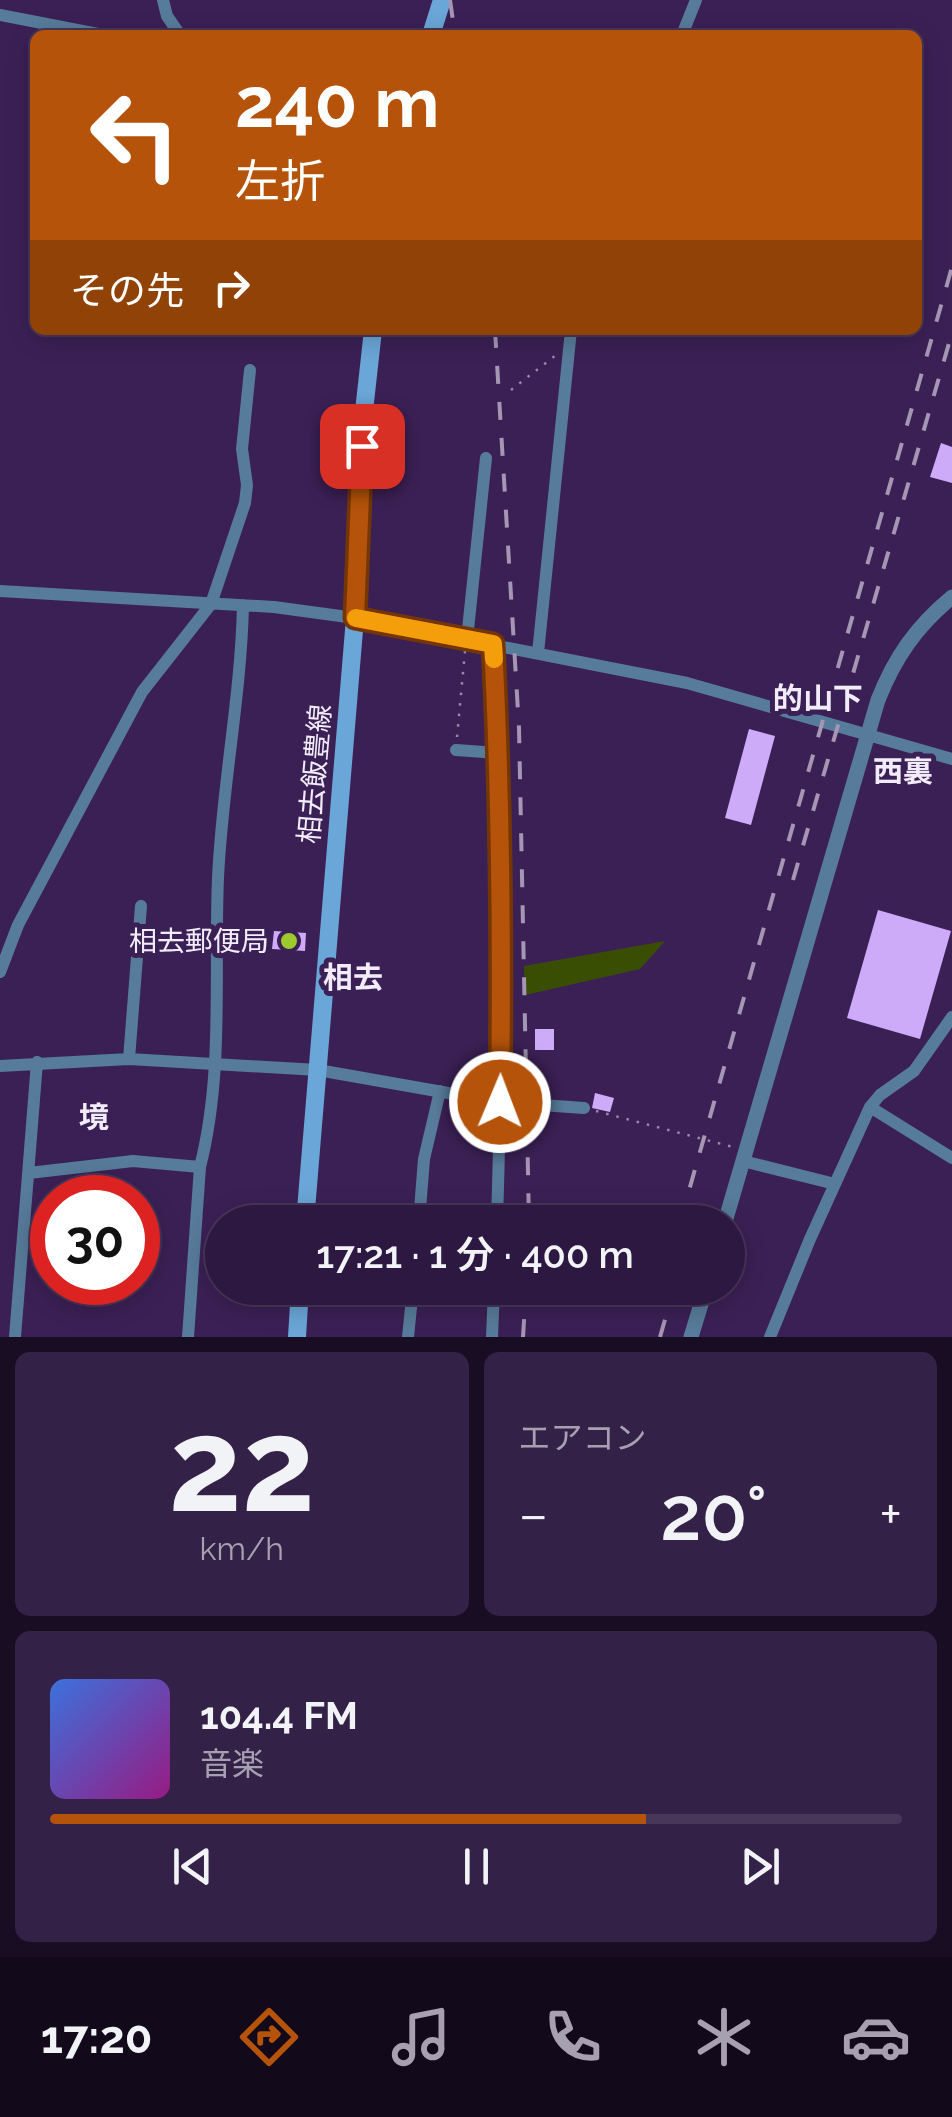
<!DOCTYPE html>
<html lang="ja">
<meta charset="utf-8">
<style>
body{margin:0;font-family:Raleway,"Noto Sans JP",sans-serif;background:#342147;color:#f1f3f6;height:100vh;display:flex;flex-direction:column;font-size:38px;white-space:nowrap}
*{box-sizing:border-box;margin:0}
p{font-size:32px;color:#a6a0b1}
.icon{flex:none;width:55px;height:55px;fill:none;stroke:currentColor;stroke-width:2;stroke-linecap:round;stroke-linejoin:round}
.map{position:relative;height:1337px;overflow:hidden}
.drawer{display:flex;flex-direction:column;gap:15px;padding:15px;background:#180d23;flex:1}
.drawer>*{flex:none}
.top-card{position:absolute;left:30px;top:30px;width:892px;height:305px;border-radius:15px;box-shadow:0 5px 25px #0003,0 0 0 2px #483759;background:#b45309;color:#fff;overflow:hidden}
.speed{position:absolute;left:30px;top:1175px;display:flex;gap:20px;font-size:50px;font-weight:700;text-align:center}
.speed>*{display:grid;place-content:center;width:130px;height:130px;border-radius:50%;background:#2c1840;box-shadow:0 5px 25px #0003,0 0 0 2px #483759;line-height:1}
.speed .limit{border:15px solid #d22;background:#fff;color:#111}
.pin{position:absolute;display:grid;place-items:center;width:85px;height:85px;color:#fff;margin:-42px;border-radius:20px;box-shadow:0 5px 15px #0006}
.me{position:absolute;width:110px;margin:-55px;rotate:1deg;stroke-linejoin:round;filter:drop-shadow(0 0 8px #0008)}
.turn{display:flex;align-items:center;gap:35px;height:210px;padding:0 40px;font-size:45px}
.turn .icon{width:130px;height:130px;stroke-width:2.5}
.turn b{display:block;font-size:70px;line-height:85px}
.then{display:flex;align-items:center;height:95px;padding:0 40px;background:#0003;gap:20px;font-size:38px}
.big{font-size:75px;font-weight:600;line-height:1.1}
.drawer .card{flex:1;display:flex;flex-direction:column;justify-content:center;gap:15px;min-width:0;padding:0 35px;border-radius:15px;background:#342147}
.drawer .dial{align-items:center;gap:0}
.dial b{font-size:130px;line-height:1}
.song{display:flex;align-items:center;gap:30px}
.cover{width:120px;height:120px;border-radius:15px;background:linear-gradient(135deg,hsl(220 70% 55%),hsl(310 70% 35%))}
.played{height:10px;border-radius:5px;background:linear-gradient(90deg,#b45309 70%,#483759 70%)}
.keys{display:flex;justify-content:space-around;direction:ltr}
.heat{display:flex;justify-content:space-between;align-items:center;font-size:55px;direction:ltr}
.drawer .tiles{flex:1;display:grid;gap:15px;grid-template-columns:1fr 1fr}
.card:last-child{grid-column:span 2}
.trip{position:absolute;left:205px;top:1205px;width:540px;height:100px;border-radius:50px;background:#2c1840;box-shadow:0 5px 25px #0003,0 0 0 2px #483759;font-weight:600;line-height:100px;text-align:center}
.menu{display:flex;height:160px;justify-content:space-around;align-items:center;background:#120a1a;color:#a6a0b1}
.menu .icon{width:70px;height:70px}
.menu .selected{color:#b45309}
.menu b{font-size:45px;color:#f1f3f6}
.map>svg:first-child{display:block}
.green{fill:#3a4e03}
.building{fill:#ceabf8}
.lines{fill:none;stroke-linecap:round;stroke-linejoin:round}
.path{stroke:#9888a9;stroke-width:2.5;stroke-dasharray:2.5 8;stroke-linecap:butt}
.minor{stroke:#577b9a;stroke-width:12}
.tertiary{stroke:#577b9a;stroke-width:15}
.secondary{stroke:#6aa6d7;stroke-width:18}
.rail{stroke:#a596b4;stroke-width:4;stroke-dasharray:18 18;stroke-linecap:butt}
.route-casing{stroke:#753606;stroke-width:25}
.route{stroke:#b45309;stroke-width:18}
.slow{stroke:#f59e0b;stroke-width:18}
.poi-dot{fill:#9eca2e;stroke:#3b2055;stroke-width:4}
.labels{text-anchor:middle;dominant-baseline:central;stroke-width:10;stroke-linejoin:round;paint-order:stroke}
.street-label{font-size:28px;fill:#f2ecfa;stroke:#3b2055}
.poi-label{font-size:28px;fill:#f2ecfa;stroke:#3b2055;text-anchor:end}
.neighbourhood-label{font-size:30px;font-weight:bold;fill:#f2ecfa;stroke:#3b2055}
</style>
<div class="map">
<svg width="952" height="1337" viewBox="0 0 952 1337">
<rect width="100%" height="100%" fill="#3b2055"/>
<path class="green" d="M665 941 640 969 525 995 524 966Z"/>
<path class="building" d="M941 443 952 447V483L930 477Z
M749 729 775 736 751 825 725 818Z
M878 910 951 931 920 1039 847 1018Z
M274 931 306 933 305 951 272 949Z
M535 1029H554V1050H535Z
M595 1093 614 1098 610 1112 592 1108Z
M609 1209 632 1216 630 1222H605Z
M430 1288H481L480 1302 429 1299Z
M561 1288H611L605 1306 559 1293Z"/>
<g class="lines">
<path class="path" d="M511 390 556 355
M457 737 465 651
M596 1111 733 1147"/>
<path class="minor" d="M163 0 167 16 180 35
M0 15 103 35
M682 35 696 0
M0 591 274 607 355 618 687 683 952 759
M467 639 486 458
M493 644C503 837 503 1030 497 1222
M538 653 571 330
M456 750 498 753
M0 972 18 925 142 692 211 604 245 503 247 485 242 449 250 370
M129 1059 141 906
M0 1066 129 1059 318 1070 499 1102 584 1108
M870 1107 952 1158
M743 1161 835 1184
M29 1173 133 1161 200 1167
M419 1222 424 1159 440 1091
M15 1337 37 1062
M188 1337 200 1167C224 1073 214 974 218 878 222 787 241 697 243 605
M408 1337 413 1288
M492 1337 494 1288
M770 1337 810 1239 870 1107 880 1095 914 1071 952 1017"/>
<path class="tertiary" d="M725 1222 878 700C895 657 916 627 952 597
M691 1337 706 1288"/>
<path class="secondary" d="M431 35 442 0
M305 1222 355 618 364 411 373 330
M297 1337 300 1288"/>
<path class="rail" d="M450 0 455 35
M495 330 519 728 529 1222
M793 880 952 333
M680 1222 952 267
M523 1337 526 1288
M660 1337 674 1288"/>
</g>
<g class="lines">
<g class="route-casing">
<path id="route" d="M362 446 355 618 493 644C501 797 502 949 500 1102"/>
</g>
<use href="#route" class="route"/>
<path class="slow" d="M356 618 493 644 494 659"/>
</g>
<circle class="poi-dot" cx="289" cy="941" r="10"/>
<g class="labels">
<g class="street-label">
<text transform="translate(315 774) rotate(-85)">相去飯豊線</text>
</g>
<g class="poi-label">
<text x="269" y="941">相去郵便局</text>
</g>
<g class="neighbourhood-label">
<text x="818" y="698">的山下</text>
<text x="903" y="771">西裏</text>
<text x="353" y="977">相去</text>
<text x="94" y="1117">境</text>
</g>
</g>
</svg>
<div class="speed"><div class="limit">30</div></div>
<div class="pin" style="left:362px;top:446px;background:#d93025"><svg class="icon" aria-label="arrive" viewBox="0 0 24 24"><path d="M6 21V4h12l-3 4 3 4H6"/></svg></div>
<svg class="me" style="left:500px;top:1102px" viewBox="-20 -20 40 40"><circle r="17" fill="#b45309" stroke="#fff" stroke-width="3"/><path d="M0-11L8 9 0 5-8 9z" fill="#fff"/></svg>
<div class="trip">17:21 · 1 分 · 400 m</div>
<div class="top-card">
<div class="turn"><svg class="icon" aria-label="left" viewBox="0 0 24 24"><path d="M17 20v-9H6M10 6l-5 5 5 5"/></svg><div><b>240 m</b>左折</div></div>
<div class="then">その先<svg class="icon" aria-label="right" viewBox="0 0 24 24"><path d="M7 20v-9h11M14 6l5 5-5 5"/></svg></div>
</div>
</div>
<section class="drawer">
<div class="tiles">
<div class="card dial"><b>22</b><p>km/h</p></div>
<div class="card"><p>エアコン</p>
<div class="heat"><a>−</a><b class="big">20°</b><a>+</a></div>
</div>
<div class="card">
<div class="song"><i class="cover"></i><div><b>104.4 FM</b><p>音楽</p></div></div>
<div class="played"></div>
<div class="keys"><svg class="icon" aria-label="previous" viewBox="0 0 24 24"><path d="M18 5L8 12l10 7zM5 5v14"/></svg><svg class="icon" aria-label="pause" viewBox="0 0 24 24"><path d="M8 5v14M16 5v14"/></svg><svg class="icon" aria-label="next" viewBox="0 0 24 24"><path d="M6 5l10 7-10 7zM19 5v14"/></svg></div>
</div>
</div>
</section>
<nav class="menu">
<b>17:20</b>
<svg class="icon selected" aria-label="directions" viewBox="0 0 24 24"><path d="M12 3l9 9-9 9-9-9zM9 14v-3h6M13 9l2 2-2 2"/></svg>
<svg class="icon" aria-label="music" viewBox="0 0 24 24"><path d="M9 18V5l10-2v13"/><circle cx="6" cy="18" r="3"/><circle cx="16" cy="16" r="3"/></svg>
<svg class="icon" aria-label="phone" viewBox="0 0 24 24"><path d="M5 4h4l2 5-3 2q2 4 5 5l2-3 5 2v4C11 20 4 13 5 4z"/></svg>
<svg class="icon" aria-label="climate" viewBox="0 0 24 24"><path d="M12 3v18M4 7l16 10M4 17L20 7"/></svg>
<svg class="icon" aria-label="car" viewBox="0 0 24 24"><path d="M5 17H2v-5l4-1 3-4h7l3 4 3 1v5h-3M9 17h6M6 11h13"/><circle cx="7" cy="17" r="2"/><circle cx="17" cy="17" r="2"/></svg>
</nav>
